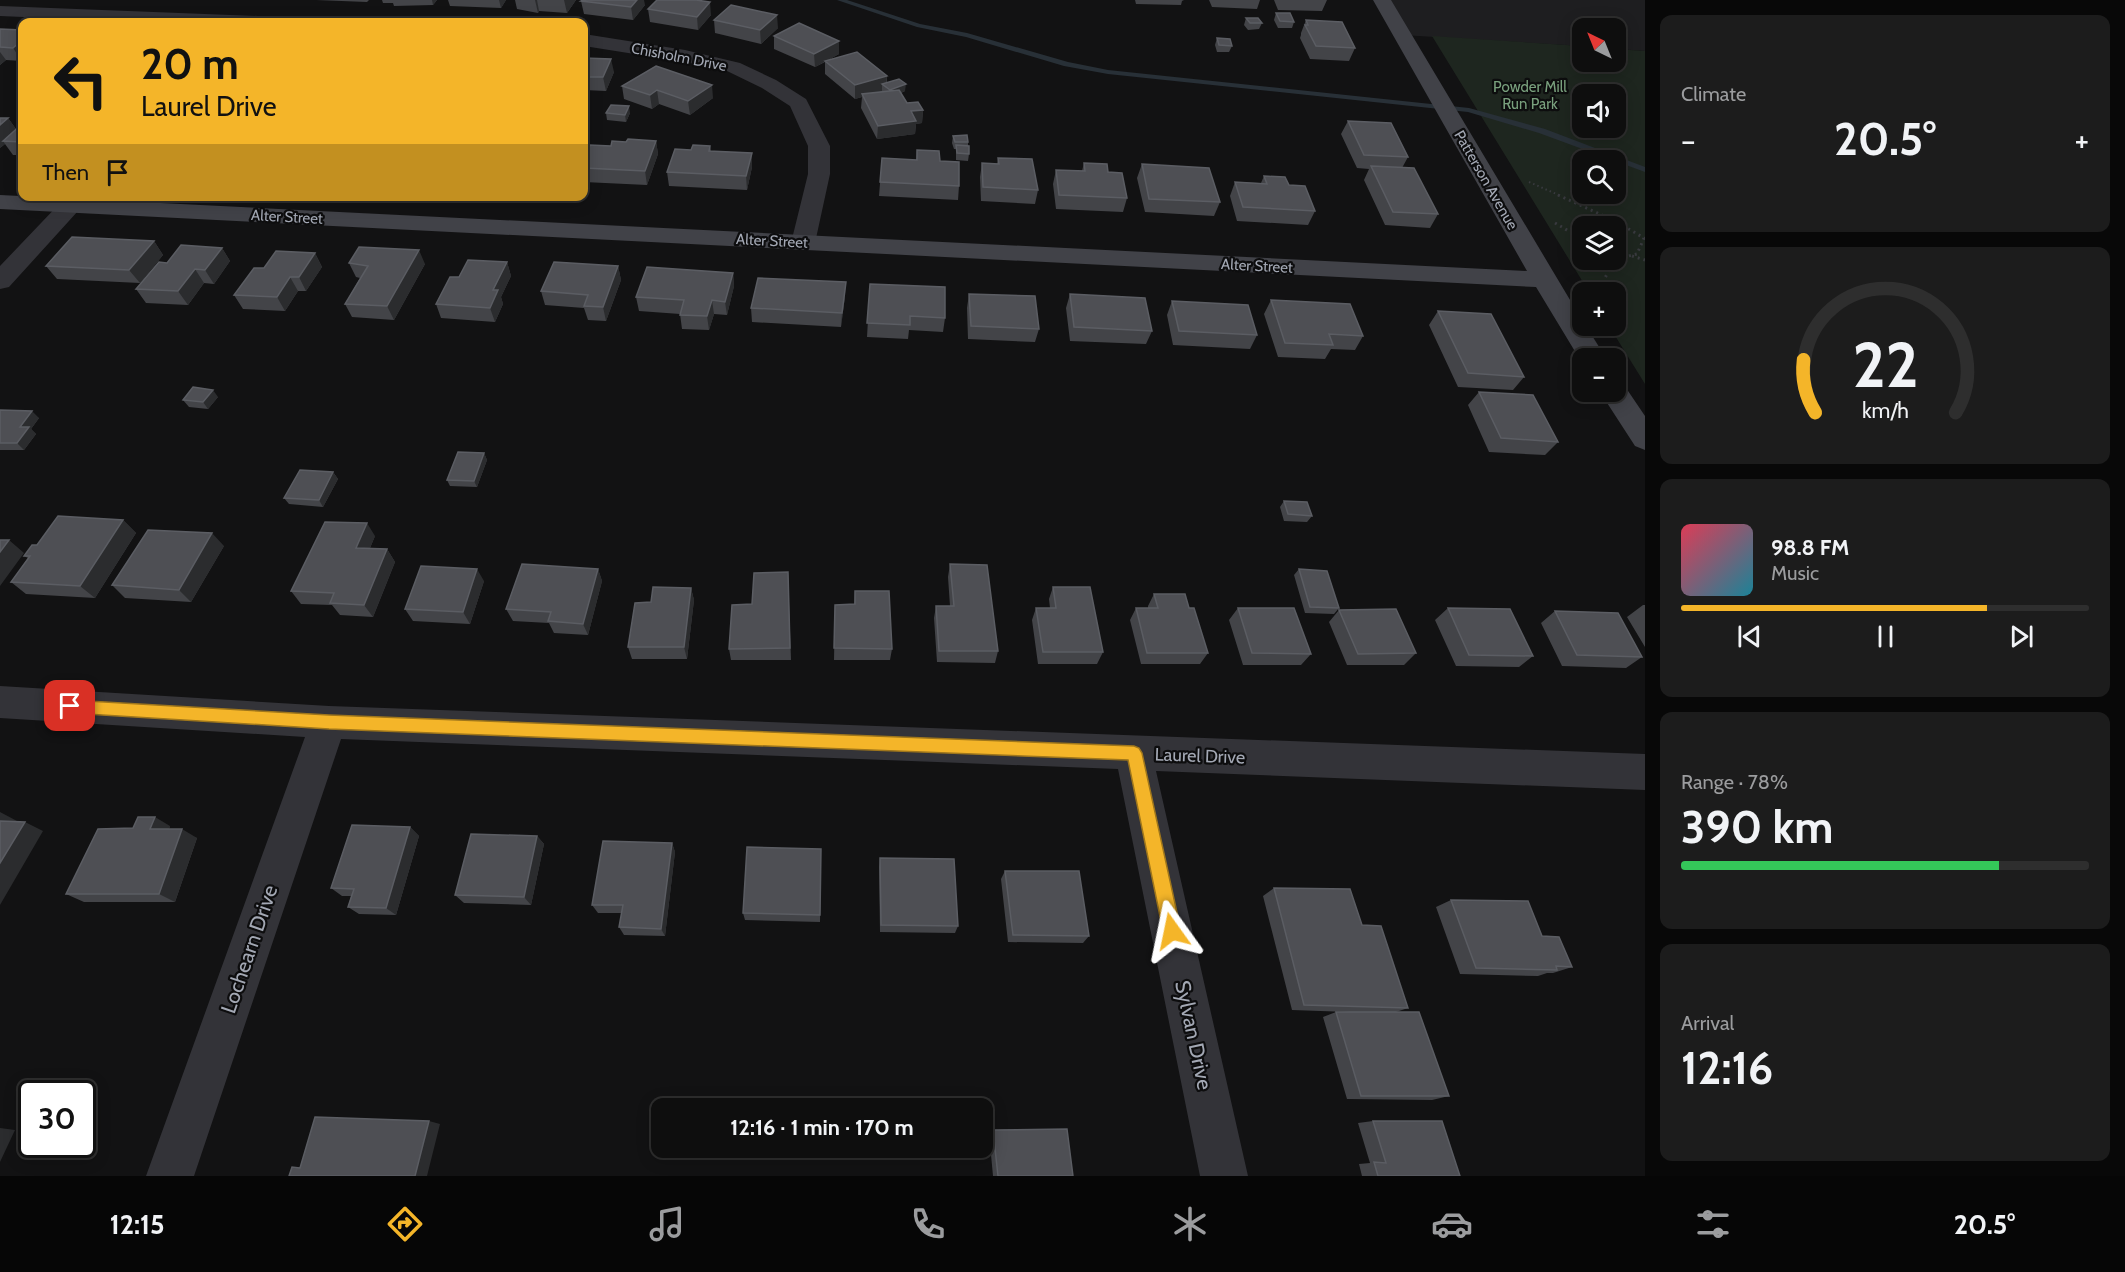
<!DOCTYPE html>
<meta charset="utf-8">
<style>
body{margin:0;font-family:Cabin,sans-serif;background:#1c1c1c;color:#f1f3f6;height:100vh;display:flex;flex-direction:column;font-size:22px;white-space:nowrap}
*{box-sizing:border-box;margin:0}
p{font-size:20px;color:#9b9c9e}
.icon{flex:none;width:33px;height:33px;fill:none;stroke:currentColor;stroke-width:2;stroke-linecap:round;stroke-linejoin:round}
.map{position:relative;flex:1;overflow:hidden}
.details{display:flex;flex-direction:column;gap:15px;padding:15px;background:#080808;width:480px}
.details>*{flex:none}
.hud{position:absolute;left:18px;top:18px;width:570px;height:183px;border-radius:12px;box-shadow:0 3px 15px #0003,0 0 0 2px #2e2e2e;background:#f4b529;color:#111;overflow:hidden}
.needle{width:39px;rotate:317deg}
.buttons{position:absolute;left:1572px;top:18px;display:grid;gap:12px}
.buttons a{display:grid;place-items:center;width:54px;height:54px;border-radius:12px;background:#0e0e0e;box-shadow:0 3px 15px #0003,0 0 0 2px #2e2e2e;font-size:30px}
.speed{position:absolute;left:18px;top:1080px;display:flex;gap:12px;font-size:30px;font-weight:700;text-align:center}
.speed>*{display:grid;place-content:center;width:78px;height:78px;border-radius:50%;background:#0e0e0e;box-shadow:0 3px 15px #0003,0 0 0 2px #2e2e2e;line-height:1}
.speed .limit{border:3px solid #111;border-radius:9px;background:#fff;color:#111}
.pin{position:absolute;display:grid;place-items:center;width:51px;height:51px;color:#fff;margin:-26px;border-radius:12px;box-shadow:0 3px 9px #0006}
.me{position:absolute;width:66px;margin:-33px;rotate:348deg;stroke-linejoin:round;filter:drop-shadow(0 0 4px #0008)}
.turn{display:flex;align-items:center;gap:21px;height:126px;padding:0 24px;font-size:27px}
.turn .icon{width:78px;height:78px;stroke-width:2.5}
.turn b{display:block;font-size:42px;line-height:51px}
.then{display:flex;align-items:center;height:57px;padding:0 24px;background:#0003;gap:12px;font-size:22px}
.big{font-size:45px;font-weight:700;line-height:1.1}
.details .tile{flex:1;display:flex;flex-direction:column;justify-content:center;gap:9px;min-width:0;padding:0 21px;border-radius:12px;background:#1c1c1c}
.details .dial{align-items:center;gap:0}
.dial svg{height:156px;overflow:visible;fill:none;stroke:#2e2e2e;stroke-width:7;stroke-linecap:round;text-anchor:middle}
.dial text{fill:#f1f3f6;stroke:none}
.song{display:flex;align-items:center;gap:18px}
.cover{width:72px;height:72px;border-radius:9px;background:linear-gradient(135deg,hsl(350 70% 55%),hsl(190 70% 35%))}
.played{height:6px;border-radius:3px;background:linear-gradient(90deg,#f4b529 75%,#2e2e2e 75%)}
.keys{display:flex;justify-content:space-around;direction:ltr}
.heat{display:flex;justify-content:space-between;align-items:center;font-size:33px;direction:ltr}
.charge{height:9px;border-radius:4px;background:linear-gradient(90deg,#34c759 78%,#2e2e2e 0)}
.trip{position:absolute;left:651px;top:1098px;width:342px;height:60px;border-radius:12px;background:#0e0e0e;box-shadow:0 3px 15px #0003,0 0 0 2px #2e2e2e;font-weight:700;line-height:60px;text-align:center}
.tab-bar{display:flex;height:96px;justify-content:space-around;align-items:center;background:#060606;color:#9b9c9e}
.tab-bar .icon{width:42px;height:42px}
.tab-bar .on{color:#f4b529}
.tab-bar b{font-size:27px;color:#f1f3f6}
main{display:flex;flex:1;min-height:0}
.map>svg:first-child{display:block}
.built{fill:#1e1e20}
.green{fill:#1e261f;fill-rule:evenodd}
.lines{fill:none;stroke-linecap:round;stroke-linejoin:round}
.stream{fill:#283037;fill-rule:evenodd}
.path-far1{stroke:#393a3f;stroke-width:2;stroke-dasharray:1.5 3;stroke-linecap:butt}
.path{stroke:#393a3f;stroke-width:3;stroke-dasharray:2 4;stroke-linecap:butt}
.street{fill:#333338;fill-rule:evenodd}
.secondary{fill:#414248;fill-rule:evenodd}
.wall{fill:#434448}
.shaded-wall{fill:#2b2c2e}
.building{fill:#4e4f54;stroke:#5b5d63;stroke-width:1.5}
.route{fill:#f4b529;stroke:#9f761b;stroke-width:1.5}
.labels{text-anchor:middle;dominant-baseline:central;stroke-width:4.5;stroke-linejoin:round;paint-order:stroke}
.far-street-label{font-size:15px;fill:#a3a8b4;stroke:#0d0d0e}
.far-park-label{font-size:15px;fill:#79a07d;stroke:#0d0d0e}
.street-label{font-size:18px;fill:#a3a8b4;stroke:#0d0d0e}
.near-street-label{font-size:21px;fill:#a3a8b4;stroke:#0d0d0e}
</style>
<main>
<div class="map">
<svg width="1645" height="1176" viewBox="0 0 1645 1176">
<rect width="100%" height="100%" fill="#121213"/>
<path class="built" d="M1380 0H1645V51L1616 49V28H1582V46L1402 35Z"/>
<path class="green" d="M1432 36 1582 46V62H1616V49L1645 51V384L1609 326H1616V292H1589ZM1582 94H1616V128H1582ZM1616 160V194H1582V160ZM1582 226H1616V260H1582Z"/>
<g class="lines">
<path class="stream" d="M837 0H847L920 24 967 33 1068 62 1108 70 1469 108 1545 129 1645 167V172L1539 133 1468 112 1108 74 1064 66 966 37 917 27Z"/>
<path class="path-far1" d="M1529 182 1561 196"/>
<path class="path" d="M1558 195 1615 221 1644 238 1637 254 1616 259
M1555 223 1582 239
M1632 256 1645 260
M1592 282 1602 284 1614 260"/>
<path class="street" d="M0 6 258 16 265 18 267 22H140L0 16Z
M584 34 685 50 740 63 776 80 806 99 830 146V174L815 243 812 248 803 250 794 248 791 243 808 174V146L790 106 762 88 727 71 685 62 584 46Z
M70 199 78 201 82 206 78 211 9 287 0 289V266L62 201Z
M0 686 329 706 1645 754V790L1156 771 1248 1176H1200L1118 769 341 739 194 1176H146L305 737 0 718Z"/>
<path class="secondary" d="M1373 0H1391L1582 320V326H1586L1606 358H1582V363L1536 287 0 209V195L1527 271Z
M1616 383 1624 385 1645 416V450L1635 446 1600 392H1616Z"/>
</g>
<path class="wall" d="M316 0H369L367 2Z
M382 0H437L433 5 394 6 393 3H383Z
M448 0H506L501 8 450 6Z
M515 0H576L567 13 539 11 538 13 517 9Z
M1135 0H1184L1182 1 1181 5 1136 4Z
M1209 0H1260L1257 9 1212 7Z
M1274 0H1327L1322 11 1278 10Z
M581 1 645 5 633 20 584 14Z
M648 9 711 15 698 30 650 22Z
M1276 13 1294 22 1292 28H1278L1274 20Z
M1246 18 1262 23 1259 29 1248 30 1244 25Z
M714 20 778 28 761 44 715 33Z
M1306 20 1355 48 1349 61 1310 59 1300 38 1301 35V33Z
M0 29 22 30V61L6 60 0 65Z
M774 36 839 41V54L828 60 887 76V83L905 91 901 93 907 103 923 110 922 123 916 124 915 134 877 139 861 108 862 97 855 99 825 74V62L815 67 774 49Z
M1217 38 1232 46 1229 52H1217L1215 45Z
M584 58 614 72 606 91 584 90Z
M622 86 713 98 690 115 659 104 652 109 624 99Z
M606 113H630L626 122 607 120Z
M8 118 16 129 22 124V155H13L5 144 0 148Z
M1348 121 1408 157 1402 168 1438 214 1430 228 1385 225 1364 180 1369 169 1357 168 1341 134Z
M953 136 968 142V146L969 154 968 161 956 160V149H954L952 143Z
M656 141 658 154 647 185 584 182V161L626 142Z
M710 146 711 151 752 153V167L747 190 669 186 667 172 691 150Z
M917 150 959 186 958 200 879 196 882 158 916 160Z
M998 158 1038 190 1035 204 981 201 980 177 982 163 997 164Z
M1084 163 1108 172 1127 198 1123 212 1056 209 1053 184 1056 170 1082 171Z
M1142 164 1220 202 1214 216 1145 212 1137 178Z
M1264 176 1289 185 1315 211 1308 225 1237 221 1230 196 1235 182 1261 183Z
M154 241 163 255 140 283 57 279 46 266Z
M222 248 230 261 214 284 204 283 188 305 146 303 136 289 167 263Z
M315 253 322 267 306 291H298L285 311 243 309 234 295 264 268Z
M507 262 511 276 501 297 503 304 495 322 441 318 436 304 459 277Z
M349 263 425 264 394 320 352 317 345 304 360 278 356 277Z
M618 266 621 280 606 321 588 320 584 308 545 305 541 291Z
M733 273 734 286 727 315 714 314 709 330 682 329 680 314 639 311 636 297Z
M870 284 945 318 943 332 909 330 908 339 867 337Z
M969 294 1039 329 1035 342 968 339 967 308Z
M1070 294 1152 331 1146 344 1070 341 1066 308Z
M845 296 841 327 752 322 751 308Z
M1271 300 1363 336 1355 350 1331 349 1325 359 1278 357 1264 314Z
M1172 301 1257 335 1250 349 1173 345 1167 315Z
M1438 311 1524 377 1513 390 1458 387 1429 325Z
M1479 392 1558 442 1545 455 1489 452 1468 405Z
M218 397 208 409 189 407 183 400Z
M0 410 39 418 31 429 36 434 24 450H0Z
M484 453 487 460 477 487 450 486 447 480Z
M333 472 338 479 323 507 289 504 284 498Z
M1284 501 1312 516 1307 522 1284 521 1280 507Z
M123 520 136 533 95 598 26 594 11 582 28 558 24 556 37 545Z
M375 536 370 548 387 549 395 562 373 617 340 615 332 605 301 604 291 591Z
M224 546 191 602 125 598 112 585Z
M950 564 998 651 995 663 937 662 934 618 936 606H950L948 577Z
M598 569 602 581 588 635 554 633 549 623 513 621 506 609Z
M1299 569 1339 608 1334 614 1305 613 1294 575Z
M788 572 791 660H731L729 649 752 604Z
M484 581 470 624 413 621 405 609Z
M1053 587 1103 652 1097 664H1038L1032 620 1036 608H1050L1049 599Z
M691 588 694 600 687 659H632L628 647 651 602Z
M855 591 892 649 890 660H834L835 605 854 604Z
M1154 594 1189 608 1208 653 1200 664H1141L1130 620 1136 608H1148V606Z
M1643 605H1645V647L1627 617Z
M1238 608 1311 654 1301 665H1243L1229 620Z
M1448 608 1533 656 1519 667 1456 666 1435 620Z
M1339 610 1416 653 1404 665H1347L1329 622Z
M1555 611 1642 657 1626 668 1562 666 1541 623Z
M170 826 169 829 197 838 175 902H84L66 894Z
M410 827 419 836 396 915 359 914 348 907 351 896H342L331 888Z
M537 836 544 844 531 905 464 903 455 895Z
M672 843 675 852 665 936 624 935 619 927 622 913H598L592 905Z
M821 849 820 922 745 920 743 913Z
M880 858 958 926 955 933 880 932 879 867Z
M1005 871 1089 936 1083 943 1008 942 1001 879Z
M1274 888 1362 925 1408 1008 1396 1012 1449 1096 1432 1100 1347 1099 1323 1017 1336 1012H1349L1292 1010 1263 896Z
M1451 900 1542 936 1572 967 1553 973H1547L1538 976 1460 974 1436 907Z
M1373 1121 1460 1176H1362L1359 1164 1370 1163 1358 1123Z
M993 1130 1073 1176H993L989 1133Z"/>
<path class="shaded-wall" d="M432 0H437L433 5Z
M499 0H506L501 8Z
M535 0H537L539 11 538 13Z
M564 0H576L567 13Z
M637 0H644L645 5 633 20 631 7Z
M710 2 711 15 698 30 697 17Z
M777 15 778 28 761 44 760 30Z
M22 40V61L13 48Z
M839 41V54L815 67 814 54Z
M0 52 6 60 0 65Z
M611 59 614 72 606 91 603 77Z
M887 76 886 87 882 84V91L863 97 862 94V97L855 99V85Z
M906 84 905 91 890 97V90Z
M712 85 713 98 690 115 688 101Z
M657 90 659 104 652 109 650 95Z
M629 106 630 113 626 122 625 115Z
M923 110 922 123 916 124 915 134 877 139 878 126 911 111Z
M8 118 18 132 3 141 5 144 0 148V125Z
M656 141 658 154 647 185 645 171Z
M752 153V167L747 190 746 176Z
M154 241 163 255 140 283 129 270Z
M222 248 230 261 214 284 205 270Z
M419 250 425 264 394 320 387 306Z
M315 253 322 267 306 291 299 277Z
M507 262 511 276 501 297 503 304 495 322 490 308 493 290Z
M618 266 621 280 606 321 603 307Z
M195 269 204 283 188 305 178 291Z
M733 273 734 286 727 315 725 302Z
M290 277 298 291 285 311 277 297Z
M846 282 845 296 841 327 842 313Z
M712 300 714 314 709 330 707 316Z
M213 390 218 397 208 409 203 402Z
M32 411 39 418 31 429 36 434 24 450 17 443 20 427Z
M484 453 487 460 477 487 474 481Z
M333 472 338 479 323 507 319 500Z
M123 520 136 533 95 598 80 586Z
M367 523 375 536 365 560 356 548Z
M212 533 224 546 191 602 179 590Z
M9 540 24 553 0 586V552Z
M387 549 395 562 373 617 364 605Z
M477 569 484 581 470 624 463 612Z
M598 569 602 581 588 635 583 624Z
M691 588 694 600 687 659 684 647Z
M0 812 17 821 12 830 0 824Z
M155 817 170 826 165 838 150 829Z
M25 822 43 831 0 905V863Z
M410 827 419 836 396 915 386 908Z
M182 829 197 838 175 902 159 894Z
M537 836 544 844 531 905 524 897Z
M672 843 675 852 665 936 661 929Z
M429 1121 440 1124 427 1176H415Z
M0 1128 15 1130 0 1162Z"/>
<path class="building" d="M583 0H637L631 7 581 1Z
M657 0H696L710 2 697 17 648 9Z
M731 5 777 15 760 30 714 20Z
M1276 13H1290L1294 22 1280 21Z
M1246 18H1258L1262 23H1250Z
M1306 20 1342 22 1355 48 1316 46 1305 25H1308Z
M799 23 839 41 814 54 774 36Z
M0 29 22 30V40L13 48 0 47Z
M1217 38 1230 39 1232 46 1219 45Z
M857 52 887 76 855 85 825 61Z
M584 58 611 59 603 77H584Z
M656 66 712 85 688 101 657 90 650 95 622 86Z
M899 79 906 84 890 90 882 84Z
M899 90 907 103 918 102 923 110 911 111 916 121 878 126 862 94Z
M611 105 629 106 625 115 606 113Z
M0 118H8L0 125Z
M1348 121 1391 123 1408 157 1364 155Z
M22 124V142L3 141Z
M967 135 968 142H955L953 136Z
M628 139 656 141 645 171 584 168V161L590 145 611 146 612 141 626 142Z
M693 145 710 146 709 151 752 153 746 176 667 172 675 149 691 150Z
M956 145 969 146V154L957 153Z
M917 150 939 151 940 161 959 162V186L880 182 882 158 917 160Z
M998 158 1032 159 1038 190 983 187 982 163 999 164Z
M1084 163 1107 164 1108 172 1122 173 1127 198 1059 195 1056 170 1085 171Z
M1142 164 1209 168 1220 202 1149 199Z
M1371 166 1414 168 1438 214 1393 212Z
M1264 176 1285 177 1289 185 1305 186 1315 211 1243 207 1235 182 1267 184Z
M72 237 154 241 129 270 46 266Z
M181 245 222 248 205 270 195 269 178 291 136 289 159 262 167 263Z
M359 247 419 250 387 306 345 304 368 266 349 263Z
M276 251 315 253 299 277H290L277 297 234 295 254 268H264Z
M468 260 507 262 493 290H498L490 308 436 304 450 277H459Z
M554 262 618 266 603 307 584 306 588 295 541 291Z
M647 267 733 273 725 302 712 300 707 316 680 315 684 300 636 297Z
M758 278 846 282 842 313 751 308Z
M870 284 945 287V318L910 316V325L867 323Z
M969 294 1035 296 1039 329 971 326Z
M1070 294 1145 298 1152 331 1074 327Z
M1271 300 1350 304 1363 336 1329 334 1333 345 1285 343Z
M1172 301 1248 305 1257 335 1179 331Z
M1438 311 1491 314 1524 377 1468 373Z
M193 387 213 390 203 402 183 400Z
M1479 392 1533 395 1558 442 1501 438Z
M0 410 32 411 20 427H29L17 443H0Z
M458 452 484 453 474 481 447 480Z
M300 470 333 472 319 500 284 498Z
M1284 501 1307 502 1312 516 1288 514Z
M58 516 123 520 80 586 11 582 30 556H24L32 545H37Z
M325 522 367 523 356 548 387 549 364 605 330 603 334 593 291 591Z
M148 530 212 533 179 590 112 585Z
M0 540H9L0 552Z
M522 564 598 569 583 624 548 621 551 612 506 609Z
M950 564 987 565 998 651H939L936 606H954Z
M421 566 477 569 463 612 405 609Z
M1299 569 1327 571 1339 608 1310 607Z
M788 572 790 648 729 649 732 605 752 604 754 573Z
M653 587 691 588 684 647H628L635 603 651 602Z
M1053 587H1090L1103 652H1043L1036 608H1056Z
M855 591H889L892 649 834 648 835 605 855 604Z
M1154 594H1185L1189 608H1194L1208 653H1147L1136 608H1158Z
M1238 608H1294L1311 654 1252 653Z
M1448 608 1510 609 1533 656 1469 655Z
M1396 609 1416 653 1358 654 1339 610Z
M1555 611 1618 613 1642 657 1577 655Z
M138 817H155L150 829H182L159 894H66L98 829 133 828Z
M0 821 25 822 0 863Z
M352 825 410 827 386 908 348 907 354 889 331 888Z
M471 834 537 836 524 897 455 895Z
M603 841 672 843 661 929 619 927 623 905H592Z
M747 847 821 849 820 915 743 913Z
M880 858 954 859 958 926 881 925Z
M1005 871H1079L1089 936 1013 935Z
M1274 888 1350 889 1362 925 1381 926 1408 1008 1304 1005Z
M1451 900 1528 901 1542 936 1559 937 1572 967 1556 966 1557 970 1476 968Z
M1336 1012H1419L1449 1096H1361Z
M315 1117 429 1121 415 1176H289L292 1167 300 1168Z
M1373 1121H1442L1460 1176H1378L1374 1162 1386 1163Z
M1067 1129 1073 1176H998L993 1130Z"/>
<path class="route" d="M70 700 329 715 1134 746 1139 748 1142 753 1181 931 1178 937 1172 940 1166 937 1163 931 1128 760 329 729 70 713 65 711 63 706 65 701Z"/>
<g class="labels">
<g class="far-street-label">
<text transform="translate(679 57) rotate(11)">Chisholm Drive</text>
<text transform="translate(1486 180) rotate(60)">Patterson Avenue</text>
<text transform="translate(287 217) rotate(3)">Alter Street</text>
<text transform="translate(772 241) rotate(3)">Alter Street</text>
<text transform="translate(1257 266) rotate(3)">Alter Street</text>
</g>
<g class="far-park-label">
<text x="1530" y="87">Powder Mill<tspan x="1530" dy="17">Run Park</tspan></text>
</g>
<g class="street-label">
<text transform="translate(1200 756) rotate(2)">Laurel Drive</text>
</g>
<g class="near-street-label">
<text transform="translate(249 949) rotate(-71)">Lochearn Drive</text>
<text transform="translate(1194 1035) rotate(78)">Sylvan Drive</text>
</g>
</g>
</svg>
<div class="buttons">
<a><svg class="needle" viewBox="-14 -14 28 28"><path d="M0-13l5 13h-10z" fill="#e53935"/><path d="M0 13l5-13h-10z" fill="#9b9c9e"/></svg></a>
<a><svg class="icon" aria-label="sound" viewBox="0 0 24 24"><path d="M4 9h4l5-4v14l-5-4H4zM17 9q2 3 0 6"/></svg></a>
<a><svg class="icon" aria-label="search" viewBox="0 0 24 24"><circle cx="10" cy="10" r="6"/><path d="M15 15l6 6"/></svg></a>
<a><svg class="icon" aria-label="layers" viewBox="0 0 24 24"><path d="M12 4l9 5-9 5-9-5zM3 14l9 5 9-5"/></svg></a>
<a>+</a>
<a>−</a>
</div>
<div class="speed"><div class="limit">30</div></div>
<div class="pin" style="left:70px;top:706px;background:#d93025"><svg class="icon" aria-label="arrive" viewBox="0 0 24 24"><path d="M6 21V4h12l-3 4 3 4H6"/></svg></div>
<svg class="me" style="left:1172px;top:931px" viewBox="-20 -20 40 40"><path d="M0-17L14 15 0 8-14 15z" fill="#f4b529" stroke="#fff" stroke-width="4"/></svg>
<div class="trip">12:16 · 1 min · 170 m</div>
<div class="hud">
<div class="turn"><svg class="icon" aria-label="left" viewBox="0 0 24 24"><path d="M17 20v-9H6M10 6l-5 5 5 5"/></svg><div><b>20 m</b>Laurel Drive</div></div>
<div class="then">Then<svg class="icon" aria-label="arrive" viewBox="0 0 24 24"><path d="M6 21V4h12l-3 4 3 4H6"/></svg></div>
</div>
</div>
<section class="details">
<div class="tile"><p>Climate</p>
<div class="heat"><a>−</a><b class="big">20.5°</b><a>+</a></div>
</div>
<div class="tile dial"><svg viewBox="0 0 100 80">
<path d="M14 69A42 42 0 1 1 86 69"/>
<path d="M14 69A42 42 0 0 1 8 42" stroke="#f4b529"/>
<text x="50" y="56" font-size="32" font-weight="700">22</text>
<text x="50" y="72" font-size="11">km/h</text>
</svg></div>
<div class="tile">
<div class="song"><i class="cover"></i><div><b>98.8 FM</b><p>Music</p></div></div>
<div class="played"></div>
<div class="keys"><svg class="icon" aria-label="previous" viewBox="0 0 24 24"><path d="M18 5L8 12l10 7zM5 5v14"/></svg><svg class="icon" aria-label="pause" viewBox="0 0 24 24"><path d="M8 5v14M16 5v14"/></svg><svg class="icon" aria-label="next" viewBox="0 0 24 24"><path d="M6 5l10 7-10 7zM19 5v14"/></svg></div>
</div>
<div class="tile"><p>Range · 78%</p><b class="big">390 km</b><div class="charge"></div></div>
<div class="tile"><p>Arrival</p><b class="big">12:16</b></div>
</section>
</main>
<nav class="tab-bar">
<b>12:15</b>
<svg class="icon on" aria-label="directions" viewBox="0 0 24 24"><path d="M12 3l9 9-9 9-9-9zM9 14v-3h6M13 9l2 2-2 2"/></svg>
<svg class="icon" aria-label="music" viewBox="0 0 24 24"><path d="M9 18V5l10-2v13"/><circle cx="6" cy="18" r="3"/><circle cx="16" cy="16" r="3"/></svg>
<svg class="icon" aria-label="phone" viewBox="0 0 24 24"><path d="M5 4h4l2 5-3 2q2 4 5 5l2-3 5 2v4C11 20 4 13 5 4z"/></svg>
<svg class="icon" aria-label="climate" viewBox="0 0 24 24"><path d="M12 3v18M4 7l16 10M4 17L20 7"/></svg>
<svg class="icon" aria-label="car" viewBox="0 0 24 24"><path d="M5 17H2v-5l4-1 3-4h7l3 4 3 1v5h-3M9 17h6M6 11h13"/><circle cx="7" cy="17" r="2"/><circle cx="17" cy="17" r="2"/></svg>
<svg class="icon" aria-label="filters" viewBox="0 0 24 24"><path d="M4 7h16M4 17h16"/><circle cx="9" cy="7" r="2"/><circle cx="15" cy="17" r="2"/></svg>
<b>20.5°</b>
</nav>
